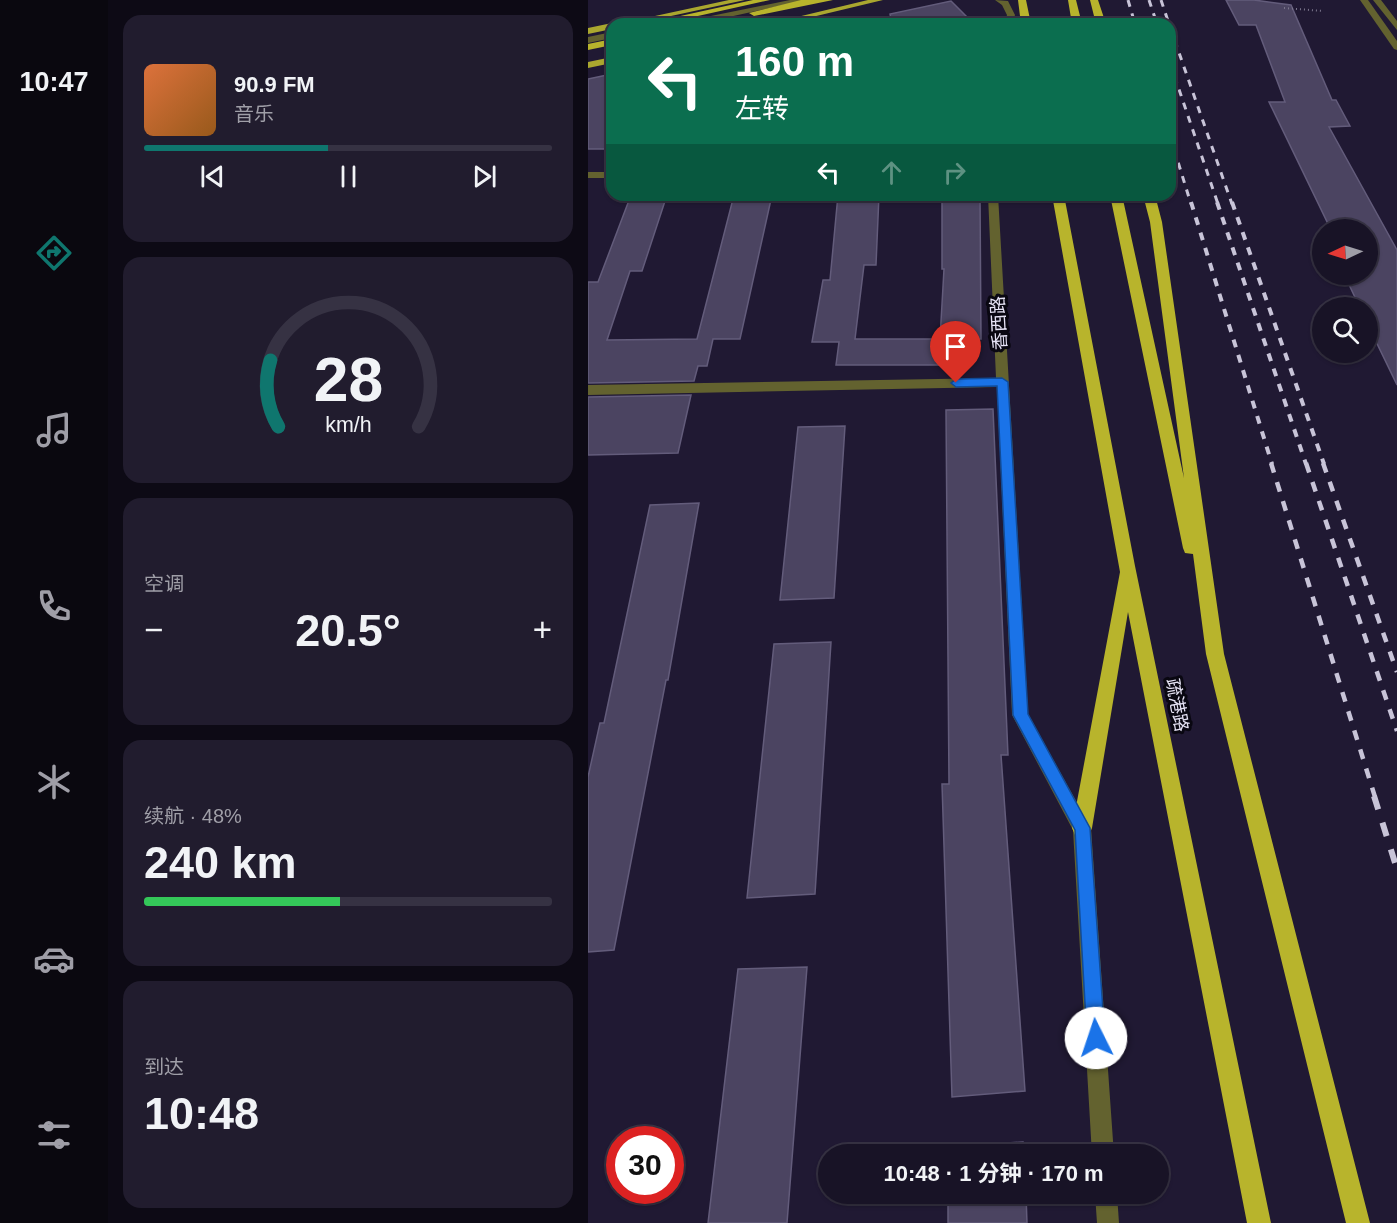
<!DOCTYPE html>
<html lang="zh">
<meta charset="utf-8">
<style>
body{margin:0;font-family:Helvetica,"Noto Sans SC",sans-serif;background:#211c2e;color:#f1f3f6;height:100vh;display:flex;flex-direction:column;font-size:22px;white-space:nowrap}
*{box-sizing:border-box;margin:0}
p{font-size:20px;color:#9f9ea7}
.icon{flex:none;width:33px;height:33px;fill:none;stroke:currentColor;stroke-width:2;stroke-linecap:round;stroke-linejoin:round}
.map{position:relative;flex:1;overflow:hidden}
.panel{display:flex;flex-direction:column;gap:15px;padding:15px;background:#0d0a15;width:480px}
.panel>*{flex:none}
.top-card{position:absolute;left:18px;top:18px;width:570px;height:183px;border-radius:18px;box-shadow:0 2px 4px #0004,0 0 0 2px #363243;background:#0b6e4f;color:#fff;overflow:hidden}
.needle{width:39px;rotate:266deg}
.tools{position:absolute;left:724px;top:219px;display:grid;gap:12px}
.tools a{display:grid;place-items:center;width:66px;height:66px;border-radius:50%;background:#181326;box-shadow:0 2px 4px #0004,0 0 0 2px #363243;font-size:30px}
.speed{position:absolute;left:18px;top:1126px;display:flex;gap:12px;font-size:30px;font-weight:700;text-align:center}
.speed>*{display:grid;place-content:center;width:78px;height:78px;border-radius:50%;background:#181326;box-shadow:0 2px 4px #0004,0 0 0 2px #363243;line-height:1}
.speed .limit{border:9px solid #d22;background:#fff;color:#111}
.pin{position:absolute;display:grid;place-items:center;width:51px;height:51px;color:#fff;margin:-62px -26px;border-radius:50% 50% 50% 0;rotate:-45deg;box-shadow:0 0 6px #0007}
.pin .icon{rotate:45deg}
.me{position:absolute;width:66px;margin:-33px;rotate:356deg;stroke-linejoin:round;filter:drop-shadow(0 0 4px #0008)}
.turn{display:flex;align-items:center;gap:21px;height:126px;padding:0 30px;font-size:27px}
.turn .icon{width:78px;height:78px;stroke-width:2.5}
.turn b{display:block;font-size:42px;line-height:51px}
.lanes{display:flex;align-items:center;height:57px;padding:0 30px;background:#0003;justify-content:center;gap:30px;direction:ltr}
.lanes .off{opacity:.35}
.big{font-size:45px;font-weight:700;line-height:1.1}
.panel .card{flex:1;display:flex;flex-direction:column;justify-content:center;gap:9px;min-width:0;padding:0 21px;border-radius:18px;background:#211c2e}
.panel .dial{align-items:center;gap:0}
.dial svg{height:156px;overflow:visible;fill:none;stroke:#363243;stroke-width:7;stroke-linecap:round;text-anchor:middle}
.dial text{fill:#f1f3f6;stroke:none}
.song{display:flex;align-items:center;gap:18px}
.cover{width:72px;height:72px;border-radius:9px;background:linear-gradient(135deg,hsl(20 70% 55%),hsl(30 70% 35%))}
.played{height:6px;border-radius:3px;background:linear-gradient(90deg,#0f766e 45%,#363243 45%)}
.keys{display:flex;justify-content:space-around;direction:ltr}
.heat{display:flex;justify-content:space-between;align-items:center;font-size:33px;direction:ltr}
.charge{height:9px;border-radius:4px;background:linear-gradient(90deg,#34c759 48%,#363243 0)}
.trip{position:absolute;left:230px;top:1144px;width:351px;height:60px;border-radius:30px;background:#181326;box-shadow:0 2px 4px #0004,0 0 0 2px #363243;font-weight:700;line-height:60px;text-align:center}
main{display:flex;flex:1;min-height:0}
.menu{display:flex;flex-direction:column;width:108px;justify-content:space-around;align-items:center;background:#0a080f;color:#9f9ea7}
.menu .icon{width:42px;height:42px}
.menu .selected{color:#0f766e}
.menu b{font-size:27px;color:#f1f3f6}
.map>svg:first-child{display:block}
.building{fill:#4b4461;stroke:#635c7b;stroke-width:1.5}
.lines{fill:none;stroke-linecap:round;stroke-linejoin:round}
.path{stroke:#7c778d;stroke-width:2;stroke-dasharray:1 3;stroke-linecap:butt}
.service{fill:#63622f;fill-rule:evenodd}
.minor{fill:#63622f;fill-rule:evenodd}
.tertiary{fill:#63622f;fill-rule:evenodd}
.primary{fill:#aaa72f;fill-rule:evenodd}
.trunk{fill:#b8b42c;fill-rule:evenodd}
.rail-far3{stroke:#c8c4d8;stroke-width:3;stroke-dasharray:7 7;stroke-linecap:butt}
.rail-far2{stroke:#c8c4d8;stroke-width:4;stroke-dasharray:8 8;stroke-linecap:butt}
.rail-far1{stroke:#c8c4d8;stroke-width:4.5;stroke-dasharray:10 10;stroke-linecap:butt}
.rail{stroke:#c8c4d8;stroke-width:6;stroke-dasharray:14 14;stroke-linecap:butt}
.route{fill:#1a73e8;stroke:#114b97;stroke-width:1.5}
.labels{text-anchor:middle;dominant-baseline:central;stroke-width:6;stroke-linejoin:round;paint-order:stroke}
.street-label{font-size:18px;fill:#e5e2f4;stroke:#090711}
</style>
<main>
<nav class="menu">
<b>10:47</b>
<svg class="icon selected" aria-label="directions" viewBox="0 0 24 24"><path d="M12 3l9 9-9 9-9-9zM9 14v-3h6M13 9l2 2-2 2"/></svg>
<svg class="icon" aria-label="music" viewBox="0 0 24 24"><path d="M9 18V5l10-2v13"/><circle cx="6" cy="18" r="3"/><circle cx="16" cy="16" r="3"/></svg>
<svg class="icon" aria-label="phone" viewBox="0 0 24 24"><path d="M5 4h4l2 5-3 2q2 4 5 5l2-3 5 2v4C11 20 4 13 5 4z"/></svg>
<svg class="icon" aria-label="climate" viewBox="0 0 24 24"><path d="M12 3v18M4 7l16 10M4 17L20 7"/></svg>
<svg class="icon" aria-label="car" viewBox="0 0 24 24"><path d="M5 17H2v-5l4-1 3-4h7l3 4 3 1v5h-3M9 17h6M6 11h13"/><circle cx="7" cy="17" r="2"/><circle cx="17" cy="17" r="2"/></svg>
<svg class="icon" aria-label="filters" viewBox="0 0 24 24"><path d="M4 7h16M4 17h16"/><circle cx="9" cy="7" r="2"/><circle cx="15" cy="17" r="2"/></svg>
</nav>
<section class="panel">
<div class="card">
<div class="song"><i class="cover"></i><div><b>90.9 FM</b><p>音乐</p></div></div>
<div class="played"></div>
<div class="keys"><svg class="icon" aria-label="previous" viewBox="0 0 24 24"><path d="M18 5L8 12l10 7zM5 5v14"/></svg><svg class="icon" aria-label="pause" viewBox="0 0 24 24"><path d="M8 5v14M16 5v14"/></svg><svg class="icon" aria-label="next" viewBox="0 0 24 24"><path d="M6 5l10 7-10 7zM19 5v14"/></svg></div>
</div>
<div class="card dial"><svg viewBox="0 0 100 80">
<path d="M14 69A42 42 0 1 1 86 69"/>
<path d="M14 69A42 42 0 0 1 10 35" stroke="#0f766e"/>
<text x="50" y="56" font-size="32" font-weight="700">28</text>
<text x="50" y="72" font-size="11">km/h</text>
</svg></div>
<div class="card"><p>空调</p>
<div class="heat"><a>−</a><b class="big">20.5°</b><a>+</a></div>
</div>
<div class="card"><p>续航 · 48%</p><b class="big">240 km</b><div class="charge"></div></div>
<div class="card"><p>到达</p><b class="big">10:48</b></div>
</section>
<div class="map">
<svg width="809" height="1223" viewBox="0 0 809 1223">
<rect width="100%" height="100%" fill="#201933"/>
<path class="building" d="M638 0H666L703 5 744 100H748L762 126 741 127 809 250V385L780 325V308H772L756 274H780V230H743L681 102H697L668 25H651Z
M363 1 386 24H304L302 14Z
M24 74V149H0V79Z
M43 195H79L54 271H42L19 340 109 339 146 195H184L152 339H125L119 366H110L106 381 0 383V282H10Z
M250 195H291L288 265H276L267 339H372L371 365H248L251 342H224L235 280H242Z
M354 195H392L393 339H352L356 269H354Z
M103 395 90 453 0 455V397Z
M405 409 420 755H413L437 1091 364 1097 354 784H361L358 410Z
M257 426 246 598 192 600 210 427Z
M111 503 80 680H78L26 950 0 952V777L12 723H16L62 505Z
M243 642 227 894 159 898 186 644Z
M219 967 199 1223H120L150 969Z
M435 1142 436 1155H359V1147Z
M360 1194H438L439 1223H360Z"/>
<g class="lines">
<path class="path" d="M696 8 735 11"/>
<path class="service" d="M202 0H218L109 24H72L105 15 108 19Z
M785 0H793L809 21V30Z
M24 32V38L0 43V37Z"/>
<path class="minor" d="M407 0 420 1 427 15 424 24H416L419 15 414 5Z
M0 172H24V178H0Z
M400 195H410L440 714 503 828 526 1155H504L485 830 424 715 409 387 0 395V385L408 378Z
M507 1194H529L531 1223H509Z"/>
<path class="tertiary" d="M772 0H780L809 41V50L806 49Z"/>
<path class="primary" d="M141 0H157L46 24H30Z
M280 0H295L195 24H180Z
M24 23 26 24H24V29L0 34V28Z
M24 57V63L0 68V62Z"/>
<path class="trunk" d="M165 0H182L74 24H56Z
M213 0H245L166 16 161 13Z
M430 0H438L443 24H433Z
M480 0H488L494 24H484Z
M502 0H510L518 24H508Z
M24 39V45L0 50V44Z
M464 195H476L547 566 683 1223H659L540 612 504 828 501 835 494 838 487 835 484 828 532 572Z
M522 195H534L596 478 562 222 555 195H567L574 222 636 654 782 1223H758L618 654 605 554 597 553 595 548Z"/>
<path class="rail-far3" d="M540 0 547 24
M561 0 569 24
M573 0 581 24
M582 27 644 204
M582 63 630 204
M582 136 603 204"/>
<path class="rail-far2" d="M603 202 684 464
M629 202 718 464
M644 202 736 464"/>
<path class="rail-far1" d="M683 463 787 797
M718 463 809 731
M735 463 809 672"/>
<path class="rail" d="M786 796 809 869"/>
</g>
<path class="route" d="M414 378 420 382 440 714 502 828 517 1038 514 1045 508 1047 501 1045 499 1038 487 830 425 715 409 386 368 387 363 383 368 379Z"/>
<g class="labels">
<g class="street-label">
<text transform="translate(411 323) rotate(-93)">香西路</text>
<text transform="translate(589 705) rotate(79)">疏港路</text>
</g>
</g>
</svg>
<div class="tools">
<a><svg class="needle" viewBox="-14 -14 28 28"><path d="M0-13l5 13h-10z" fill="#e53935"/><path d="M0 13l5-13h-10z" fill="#9f9ea7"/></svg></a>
<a><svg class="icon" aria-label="search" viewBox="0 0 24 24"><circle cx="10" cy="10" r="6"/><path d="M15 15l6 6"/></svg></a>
</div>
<div class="speed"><div class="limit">30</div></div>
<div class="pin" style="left:368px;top:383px;background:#d93025"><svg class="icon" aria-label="arrive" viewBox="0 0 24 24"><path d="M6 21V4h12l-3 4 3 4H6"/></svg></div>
<svg class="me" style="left:508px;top:1038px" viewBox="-20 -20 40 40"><circle r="19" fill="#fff"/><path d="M0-13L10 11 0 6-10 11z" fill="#1a73e8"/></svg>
<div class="trip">10:48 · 1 分钟 · 170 m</div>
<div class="top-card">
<div class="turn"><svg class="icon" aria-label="left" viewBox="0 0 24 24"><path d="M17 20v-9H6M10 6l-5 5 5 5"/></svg><div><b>160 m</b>左转</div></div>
<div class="lanes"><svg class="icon" aria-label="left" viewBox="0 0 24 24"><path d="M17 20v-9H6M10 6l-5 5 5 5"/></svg><svg class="icon off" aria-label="ahead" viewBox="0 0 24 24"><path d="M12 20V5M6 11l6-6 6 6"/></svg><svg class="icon off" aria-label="right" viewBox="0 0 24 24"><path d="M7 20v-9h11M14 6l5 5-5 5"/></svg></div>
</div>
</div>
</main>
